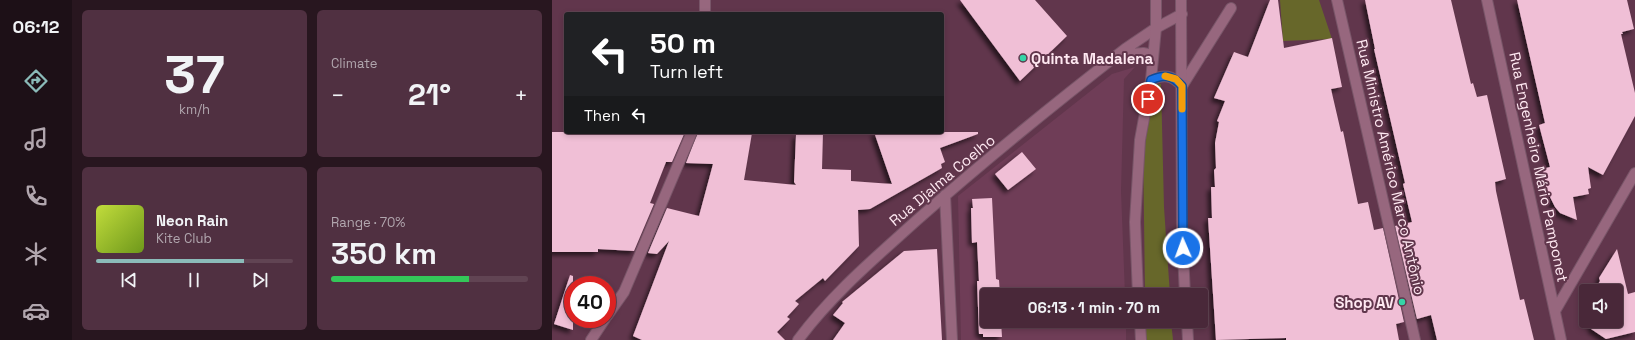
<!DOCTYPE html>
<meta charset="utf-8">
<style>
body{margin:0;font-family:"Space Grotesk",sans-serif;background:#503041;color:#f1f3f6;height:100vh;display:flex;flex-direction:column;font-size:15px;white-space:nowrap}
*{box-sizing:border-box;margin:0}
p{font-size:13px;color:#b1a6ae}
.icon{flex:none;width:22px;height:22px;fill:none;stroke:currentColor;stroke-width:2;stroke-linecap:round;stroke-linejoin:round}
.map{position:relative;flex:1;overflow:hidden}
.side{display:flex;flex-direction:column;gap:10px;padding:10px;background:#28161f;width:480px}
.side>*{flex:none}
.guide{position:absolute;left:12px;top:12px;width:380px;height:122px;border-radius:4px;box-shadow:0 2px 6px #0003,0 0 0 1px #614453;background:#202124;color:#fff;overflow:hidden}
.controls{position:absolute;left:1027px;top:284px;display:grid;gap:8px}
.controls a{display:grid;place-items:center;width:44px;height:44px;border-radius:4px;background:#492839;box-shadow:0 2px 6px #0003,0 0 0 1px #614453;font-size:20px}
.speed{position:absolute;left:12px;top:276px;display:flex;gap:8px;font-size:20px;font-weight:700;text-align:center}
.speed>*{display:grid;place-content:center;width:52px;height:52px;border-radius:50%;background:#492839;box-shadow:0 2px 6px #0003,0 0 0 1px #614453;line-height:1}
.speed .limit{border:6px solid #d22;background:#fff;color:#111}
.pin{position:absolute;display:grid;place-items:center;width:34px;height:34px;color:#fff;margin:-17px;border:2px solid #fff;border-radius:50%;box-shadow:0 1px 4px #0007}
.me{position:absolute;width:44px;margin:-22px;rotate:358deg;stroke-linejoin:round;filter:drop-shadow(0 0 3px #0008)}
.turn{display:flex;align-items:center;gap:14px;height:84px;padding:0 20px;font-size:18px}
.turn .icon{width:52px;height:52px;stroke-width:2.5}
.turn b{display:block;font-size:28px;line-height:34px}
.then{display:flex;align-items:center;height:38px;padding:0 20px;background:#0003;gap:8px;font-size:15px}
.big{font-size:30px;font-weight:700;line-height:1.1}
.side .widget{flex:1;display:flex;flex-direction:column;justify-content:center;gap:6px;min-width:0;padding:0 14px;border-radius:6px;background:#503041}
.side .dial{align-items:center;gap:0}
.dial b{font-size:52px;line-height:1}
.song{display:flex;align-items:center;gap:12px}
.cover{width:48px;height:48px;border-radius:6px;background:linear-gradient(135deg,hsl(70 70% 55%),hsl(80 70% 35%))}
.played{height:4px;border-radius:2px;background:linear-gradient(90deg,#8bbbb9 75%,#614453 75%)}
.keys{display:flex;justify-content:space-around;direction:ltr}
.heat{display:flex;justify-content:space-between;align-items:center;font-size:22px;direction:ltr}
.charge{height:6px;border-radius:3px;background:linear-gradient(90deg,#34c759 70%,#614453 0)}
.side .tiles{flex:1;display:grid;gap:10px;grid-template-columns:repeat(2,1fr)}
.trip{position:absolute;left:428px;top:288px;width:228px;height:40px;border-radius:4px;background:#492839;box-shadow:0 2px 6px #0003,0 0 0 1px #614453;font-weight:700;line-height:40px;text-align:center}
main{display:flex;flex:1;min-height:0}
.dock{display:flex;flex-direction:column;width:72px;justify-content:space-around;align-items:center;background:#1d1017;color:#b1a6ae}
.dock .icon{width:28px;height:28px}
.dock .active{color:#8bbbb9}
.dock b{font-size:18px;color:#f1f3f6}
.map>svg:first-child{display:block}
.built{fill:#6f3d57}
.green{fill:#67672a}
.building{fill:#f0bfd6;filter:url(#shadow)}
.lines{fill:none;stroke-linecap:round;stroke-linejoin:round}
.street-casing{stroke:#785568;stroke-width:12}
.secondary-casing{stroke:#785568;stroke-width:12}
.street{stroke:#97677e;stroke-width:10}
.secondary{stroke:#97677e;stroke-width:10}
.route-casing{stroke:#114b97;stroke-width:10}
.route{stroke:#1a73e8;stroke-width:7}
.slow{stroke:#f59e0b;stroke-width:7}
.poi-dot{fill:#35d4a7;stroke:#61364c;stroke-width:1.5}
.labels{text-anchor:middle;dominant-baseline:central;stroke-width:4;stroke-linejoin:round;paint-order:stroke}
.poi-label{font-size:15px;font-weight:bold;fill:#ffe9f2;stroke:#61364c;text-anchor:start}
.street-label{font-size:15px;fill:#ffe9f2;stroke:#61364c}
</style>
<main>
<nav class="dock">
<b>06:12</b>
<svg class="icon active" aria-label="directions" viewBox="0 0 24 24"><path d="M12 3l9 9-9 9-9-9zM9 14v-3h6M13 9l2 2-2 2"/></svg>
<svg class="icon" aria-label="music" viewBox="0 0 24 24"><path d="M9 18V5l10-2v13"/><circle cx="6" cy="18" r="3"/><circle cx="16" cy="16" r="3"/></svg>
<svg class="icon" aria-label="phone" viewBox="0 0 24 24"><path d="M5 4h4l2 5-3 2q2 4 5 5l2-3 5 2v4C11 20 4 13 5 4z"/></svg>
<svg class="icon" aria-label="climate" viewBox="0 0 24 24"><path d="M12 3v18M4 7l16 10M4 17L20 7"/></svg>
<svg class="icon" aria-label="car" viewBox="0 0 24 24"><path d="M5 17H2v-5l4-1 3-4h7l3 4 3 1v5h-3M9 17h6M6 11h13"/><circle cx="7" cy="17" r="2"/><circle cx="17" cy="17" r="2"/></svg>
</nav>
<section class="side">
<div class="tiles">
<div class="widget dial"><b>37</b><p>km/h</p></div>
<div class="widget"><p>Climate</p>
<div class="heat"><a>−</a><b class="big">21°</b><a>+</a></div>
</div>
<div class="widget">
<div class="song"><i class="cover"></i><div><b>Neon Rain</b><p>Kite Club</p></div></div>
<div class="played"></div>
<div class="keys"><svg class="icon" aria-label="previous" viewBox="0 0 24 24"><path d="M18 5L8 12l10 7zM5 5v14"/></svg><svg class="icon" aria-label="pause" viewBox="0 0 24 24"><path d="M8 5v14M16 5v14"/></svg><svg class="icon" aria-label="next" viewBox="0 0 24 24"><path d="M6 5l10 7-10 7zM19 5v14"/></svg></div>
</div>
<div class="widget"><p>Range · 70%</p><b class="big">350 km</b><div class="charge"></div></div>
</div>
</section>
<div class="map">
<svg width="1083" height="340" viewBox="0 0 1083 340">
<defs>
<filter id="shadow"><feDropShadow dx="-3.5" dy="3.5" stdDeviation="2" flood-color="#0009"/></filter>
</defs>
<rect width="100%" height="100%" fill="#61364c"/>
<path class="built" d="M583 67 572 79 569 191 573 295H435V321H574V340H409L406 196 560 74Z"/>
<path class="green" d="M728 0H767L780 39 731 41Z
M609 84 612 207 618 295H593L591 142 598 86Z
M593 321H619L621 340H593Z"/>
<path class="building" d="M408 0H483L515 36 468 81Z
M718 0H726L732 48 780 38 790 87 779 89 789 132 791 131 806 204 816 202 822 230 831 228 852 322 844 324 847 340H734V338L664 340 656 218H660L659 187H663L662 170 664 168 663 143 667 122 665 121 673 101 662 98 682 52 696 57Z
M813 0H899L919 84 921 83 925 97 935 95 954 179 943 182 944 191 968 300 972 299 982 340H885L879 315 865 319 843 226 860 222 851 184 853 183 822 49H823Z
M965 0H1075L1082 29 1070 32 1071 34H1069L1083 93V116L1051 175 1036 167 1039 188 1036 189 1037 194 1021 197 1025 220 1008 213 1003 207 998 197H996L990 169 998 167 987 125 993 123Z
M0 132H133L120 162H114L98 203 102 204 82 251 46 249V252H0Z
M146 132 200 133 192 180 244 185 242 182 244 135H253V132H271L270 169 299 170V181L340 184 322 132H426V134L388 148 393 162 389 164 390 168 318 209 306 210 307 246 273 281 271 278 243 301 247 304 235 317 238 319 225 332 233 340H90L81 336 117 241 105 254 96 253 115 208 147 216 161 164 134 163Z
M470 152 484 169 456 190 443 174Z
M440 198 444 279 447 280 448 295H435V321H449L450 337H431V334H427L425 281H427L425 242 420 243 419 208H421L420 199Z
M385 249 390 340H281L293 323 281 315 291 303 290 302 352 251Z
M1065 249 1076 294 1083 292V332L1054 339 1039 329 1041 326 1036 323 1037 321H1064V291H1042L1048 281 1047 278Z
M18 275 21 276V330L2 324Z"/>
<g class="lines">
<g class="street-casing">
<path id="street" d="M785 0 863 340
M935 0 1009 340
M153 14V0
M567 55 591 53 601 55
M630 86 679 8
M393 195 400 340
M1003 311 1083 173
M55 316 72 292 140 132
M39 340 53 319
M246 340C280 294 323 258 365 220 432 161 502 104 573 49L604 28 630 14"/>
</g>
<g class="secondary-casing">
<path id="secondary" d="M629 0 630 232 633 295
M599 80C612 74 620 75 630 86
M586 295 583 222 588 140 599 80 604 28V0
M588 321 589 340
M635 321 636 340"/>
</g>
<use href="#street" class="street"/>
<use href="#secondary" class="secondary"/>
</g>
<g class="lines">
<g class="route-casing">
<path id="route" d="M596 99 599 80C612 74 620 75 630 86L631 248"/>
</g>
<use href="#route" class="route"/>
<path class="slow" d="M613 76 624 79 630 86V109"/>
</g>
<g class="poi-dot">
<circle cx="471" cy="58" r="4"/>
<circle cx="850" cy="302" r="4"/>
</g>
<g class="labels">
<g class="poi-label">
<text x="479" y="58">Quinta Madalena</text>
<text x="842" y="302" text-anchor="end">Shop AV</text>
</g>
<g class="street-label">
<text transform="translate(839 167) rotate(77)">Rua Ministro Américo Marco Antônio</text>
<text transform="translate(987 167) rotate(78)">Rua Engenheiro Mário Pamponet</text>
<text transform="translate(390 180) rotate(-40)">Rua Djalma Coelho</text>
</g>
</g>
</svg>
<div class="controls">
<a><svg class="icon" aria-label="sound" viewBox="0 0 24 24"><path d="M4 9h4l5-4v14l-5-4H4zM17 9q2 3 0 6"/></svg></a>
</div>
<div class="speed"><div class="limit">40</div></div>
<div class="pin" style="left:596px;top:99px;background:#d93025"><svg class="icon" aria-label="arrive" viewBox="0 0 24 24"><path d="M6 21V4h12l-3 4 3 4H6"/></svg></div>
<svg class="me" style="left:631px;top:248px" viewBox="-20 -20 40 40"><circle r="17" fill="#1a73e8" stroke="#fff" stroke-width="3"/><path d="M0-11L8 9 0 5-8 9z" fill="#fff"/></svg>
<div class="trip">06:13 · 1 min · 70 m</div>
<div class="guide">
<div class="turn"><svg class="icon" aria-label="left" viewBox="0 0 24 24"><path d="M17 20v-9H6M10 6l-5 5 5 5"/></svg><div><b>50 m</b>Turn left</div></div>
<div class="then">Then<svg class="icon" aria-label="left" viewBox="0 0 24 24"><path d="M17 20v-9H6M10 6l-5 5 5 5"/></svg></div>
</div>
</div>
</main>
